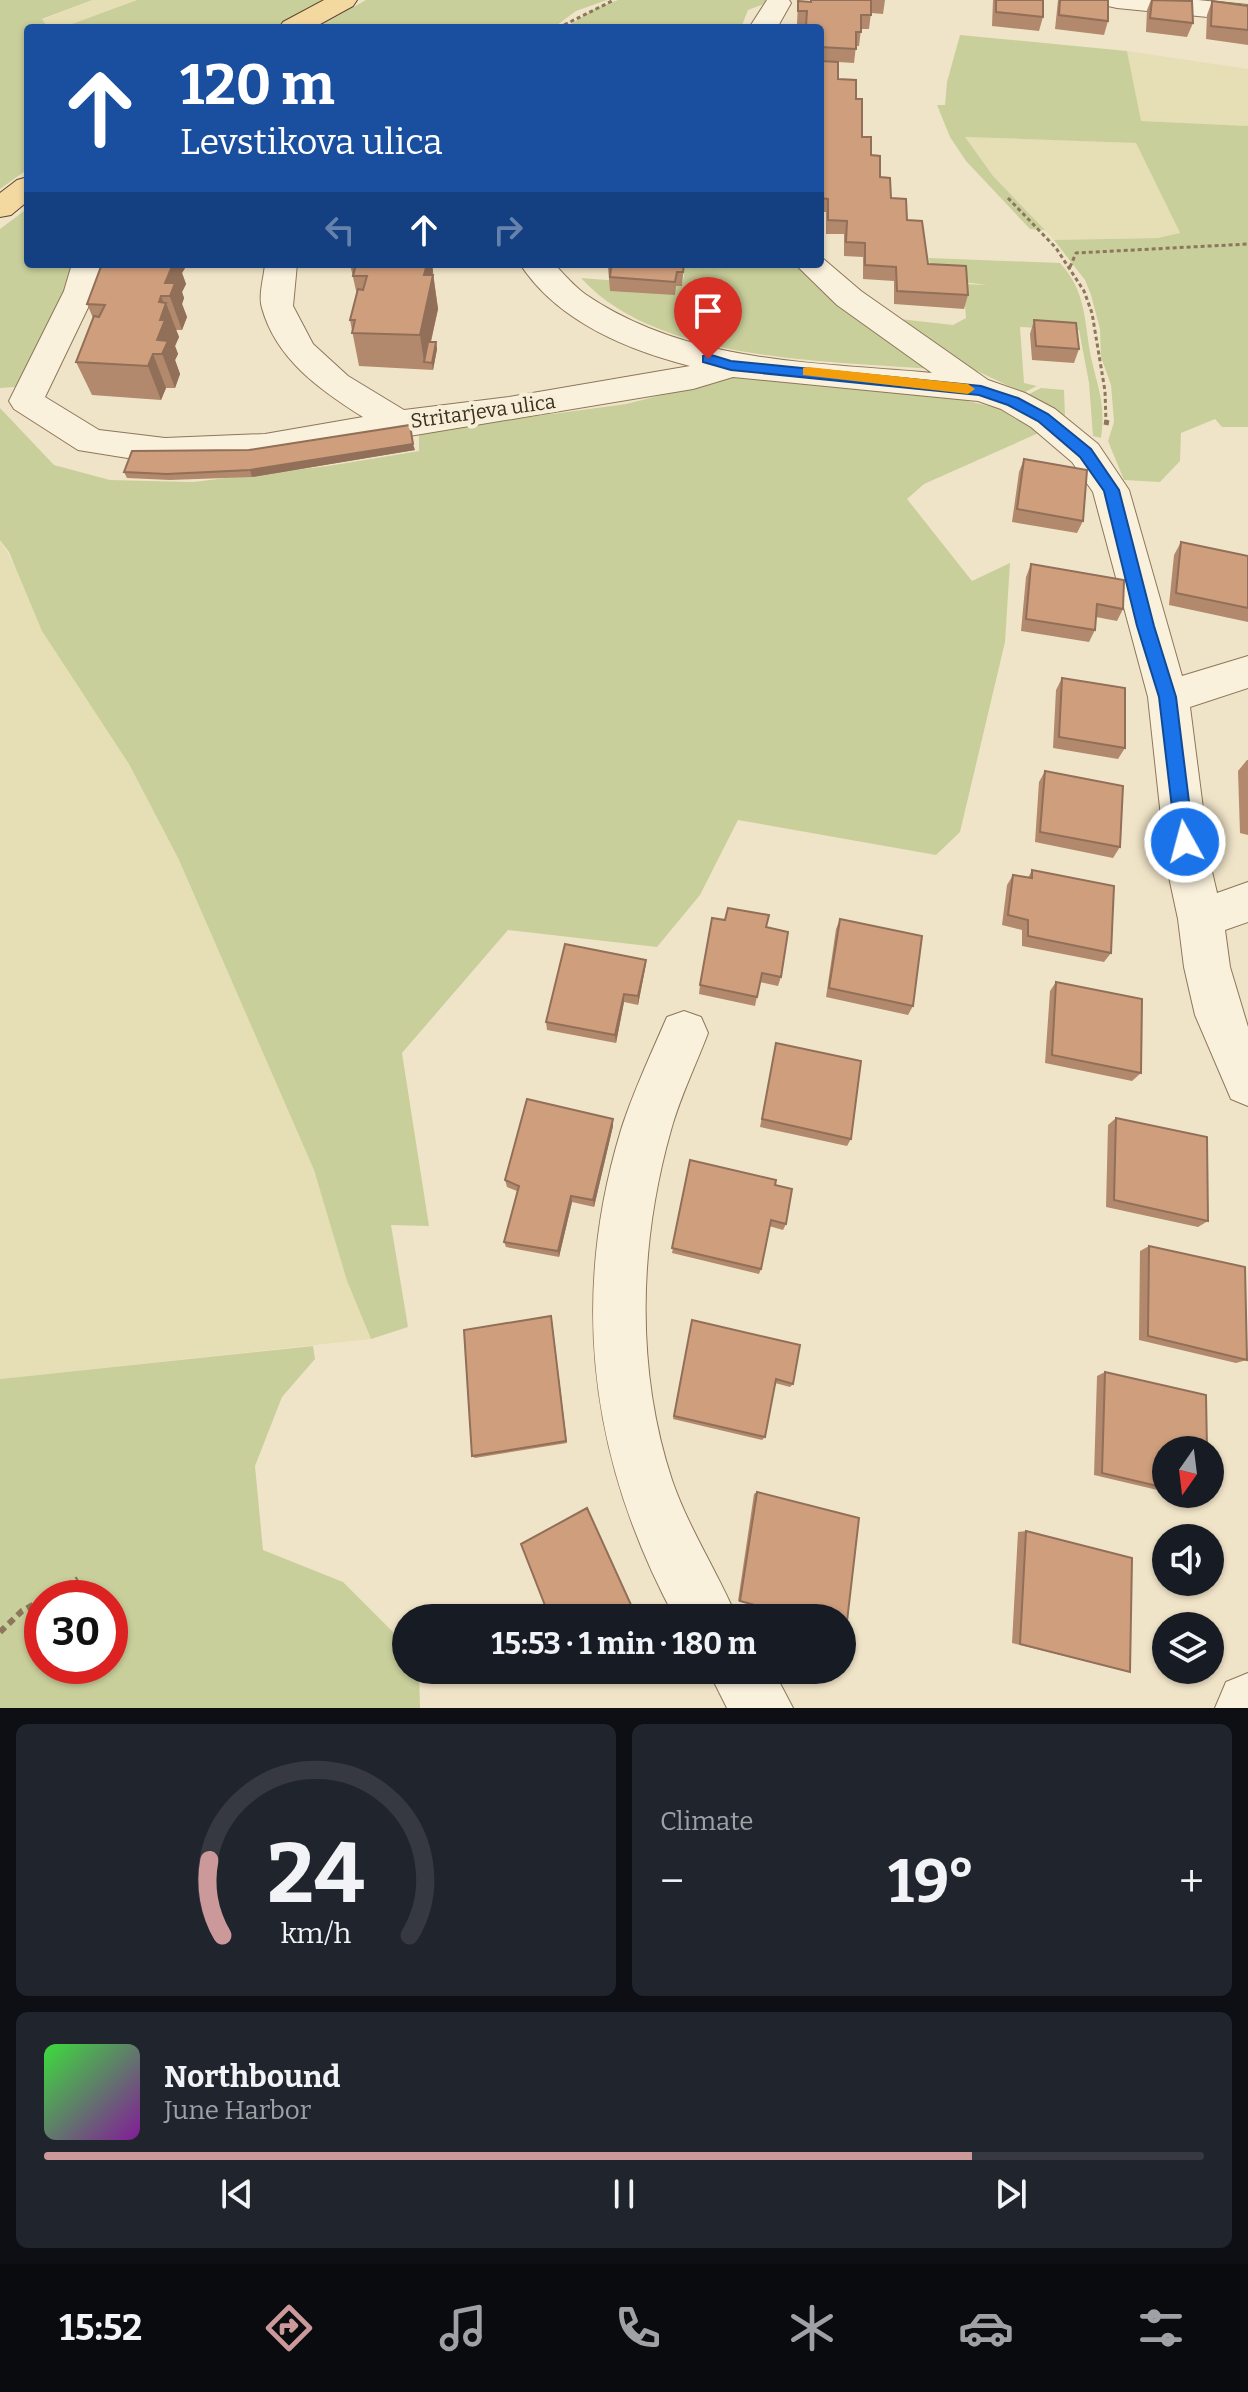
<!DOCTYPE html>
<meta charset="utf-8">
<style>
body{margin:0;font-family:Bitter,serif;background:#20242c;color:#f1f3f6;height:100vh;display:flex;flex-direction:column;font-size:30px;white-space:nowrap}
*{box-sizing:border-box;margin:0}
p{font-size:26px;color:#9ea1a6}
.icon{flex:none;width:44px;height:44px;fill:none;stroke:currentColor;stroke-width:2;stroke-linecap:round;stroke-linejoin:round}
.map{position:relative;height:1708px;overflow:hidden}
.panel{display:flex;flex-direction:column;gap:16px;padding:16px;background:#0d0f14;flex:1}
.panel>*{flex:none}
.banner{position:absolute;left:24px;top:24px;width:800px;height:244px;border-radius:8px;box-shadow:0 2px 6px #0004;background:#1a4fa0;color:#fff;overflow:hidden}
.needle{width:52px;rotate:194deg}
.fabs{position:absolute;left:1152px;top:1436px;display:grid;gap:16px}
.fabs a{display:grid;place-items:center;width:72px;height:72px;border-radius:50%;background:#171b24;box-shadow:0 2px 6px #0004;font-size:40px}
.speed{position:absolute;left:24px;top:1580px;display:flex;gap:16px;font-size:40px;font-weight:700;text-align:center}
.speed>*{display:grid;place-content:center;width:104px;height:104px;border-radius:50%;background:#171b24;box-shadow:0 2px 6px #0004;line-height:1}
.speed .limit{border:12px solid #d22;background:#fff;color:#111}
.pin{position:absolute;display:grid;place-items:center;width:68px;height:68px;color:#fff;margin:-82px -34px;border-radius:50% 50% 50% 0;rotate:-45deg;box-shadow:0 0 8px #0007}
.pin .icon{rotate:45deg}
.me{position:absolute;width:88px;margin:-44px;rotate:353deg;stroke-linejoin:round;filter:drop-shadow(0 0 6px #0008)}
.turn{display:flex;align-items:center;gap:28px;height:168px;padding:0 24px;font-size:36px}
.turn .icon{width:104px;height:104px;stroke-width:2.5}
.turn b{display:block;font-size:56px;line-height:68px}
.lanes{display:flex;align-items:center;height:76px;padding:0 24px;background:#0003;justify-content:center;gap:40px;direction:ltr}
.lanes .off{opacity:.35}
.big{font-size:60px;font-weight:700;line-height:1.1}
.panel .card{flex:1;display:flex;flex-direction:column;justify-content:center;gap:12px;min-width:0;padding:0 28px;border-radius:12px;background:#20242c}
.panel .dial{align-items:center;gap:0}
.dial svg{height:208px;overflow:visible;fill:none;stroke:#363941;stroke-width:7;stroke-linecap:round;text-anchor:middle}
.dial text{fill:#f1f3f6;stroke:none}
.song{display:flex;align-items:center;gap:24px}
.cover{width:96px;height:96px;border-radius:12px;background:linear-gradient(135deg,hsl(120 70% 55%),hsl(290 70% 35%))}
.played{height:8px;border-radius:4px;background:linear-gradient(90deg,#cc999b 80%,#363941 80%)}
.keys{display:flex;justify-content:space-around;direction:ltr}
.heat{display:flex;justify-content:space-between;align-items:center;font-size:44px;direction:ltr}
.panel .tiles{flex:1;display:grid;gap:16px;grid-template-columns:1fr 1fr}
.card:last-child{grid-column:span 2}
.trip{position:absolute;left:392px;top:1604px;width:464px;height:80px;border-radius:40px;background:#171b24;box-shadow:0 2px 6px #0004;font-weight:700;line-height:80px;text-align:center}
.menu{display:flex;height:128px;justify-content:space-around;align-items:center;background:#090b0e;color:#9ea1a6}
.menu .icon{width:56px;height:56px}
.menu .on{color:#cc999b}
.menu b{font-size:36px;color:#f1f3f6}
.map>svg:first-child{display:block}
.farmland{fill:#e6deb5}
.green{fill:#c9cf9b;fill-rule:evenodd}
.lines{fill:none;stroke-linecap:round;stroke-linejoin:round}
.minor-casing{stroke:#8d765c;stroke-width:2}
.major-casing{stroke:#5b4430;stroke-width:2}
.path-far2{stroke:#8d765c;stroke-width:3;stroke-dasharray:4 3;stroke-linecap:butt}
.path-far1{stroke:#8d765c;stroke-width:5;stroke-dasharray:6 4;stroke-linecap:butt}
.path{stroke:#8d765c;stroke-width:6;stroke-dasharray:7 5;stroke-linecap:butt}
.minor{fill:#faf1dc;fill-rule:evenodd}
.major{fill:#f3d9a0;fill-rule:evenodd}
.wall{fill:#b2896c}
.shaded-wall{fill:#916f58}
.building{fill:#cf9f7d;stroke:#916f58;stroke-width:2}
.route{fill:#1a73e8;stroke:#114b97;stroke-width:2}
.slow{fill:#f59e0b}
.labels{text-anchor:middle;dominant-baseline:central;stroke-width:8;stroke-linejoin:round;paint-order:stroke}
.far-street-label{font-size:20px;fill:#3d2e20;stroke:#f7eed8}
</style>
<div class="map">
<svg width="1248" height="1708" viewBox="0 0 1248 1708">
<rect width="100%" height="100%" fill="#f0e4c8"/>
<path class="farmland" d="M92 0H137L61 28H48L42 20Z
M1127 51 1248 69V126L1140 121Z
M964 137 1136 143 1180 234 1158 238 1054 240 993 176Z
M0 540 129 764 179 860 314 1170 347 1281 371 1339 0 1379Z"/>
<path class="green" d="M0 0H92L42 19 48 28H28V169L0 189Z
M137 0H326L274 28H61Z
M366 0H607L576 11 553 28H316Z
M618 0H775L748 10 741 28H565L596 8Z
M960 35 1127 51 1141 121 1248 126V427H1222L1215 419 1181 433 1180 461 1160 482 1124 480 1108 441 1114 422 1111 385 1101 357 1100 329 1091 295 1085 280 1054 240 1158 238 1180 233 1136 143 965 137 993 176 1045 230 1030 229 966 161 950 137 937 105H945L947 82Z
M28 208V264H83L28 386 0 388V229Z
M929 258 1060 263C1087 292 1084 322 1091 357 1098 389 1106 405 1101 438L1093 436 1089 383 1079 330 1020 327 1024 383 1037 386 1023 393 975 370 891 318 953 325 966 318 963 284 987 285 932 278Z
M678 264H804L930 369C824 360 657 362 581 278L682 286 684 275Z
M734 377 937 394 1011 411 1043 431 924 484 907 499 972 581 1010 563 1005 642 960 832 936 855 738 820 700 895 657 947 508 930 402 1053 429 1226 391 1225 408 1327 371 1339 347 1281 314 1170 179 860 129 764 42 631 9 552 0 540V408L54 465 110 480 193 482 328 466 419 451V432L626 404Z
M1041 388 1064 390 1065 417 1029 394Z
M313 1346 315 1359 282 1397 255 1466 263 1550 343 1582 406 1645V1670H419L420 1708H0V1379ZM42 1598H110V1666H42Z"/>
<g class="lines">
<g class="minor-casing">
<path id="minor" d="M767 0H789L791 3 777 28H749Z
M1104 0H1198L1248 5V21L1117 8 1108 6Z
M820 256 861 291 988 380 1025 393 1055 409 1098 444 1129 490 1182 676 1248 656V688L1190 707 1210 863 1217 893 1248 882V922L1225 930 1230 967 1248 1027V1106L1231 1099 1195 1015 1184 967 1178 919 1166 863 1148 697 1093 492 1072 462 1031 427 1001 409 978 401 733 377 693 389 265 460 165 464 78 450 14 409 9 401 64 291 72 264H104L96 291 45 397 99 430 165 438 265 434 363 417C320 390 276 359 262 308 258 296 264 277 265 264H297L293 306 313 344 348 376 404 410 509 397 690 366C627 350 557 321 520 264H554C564 274 574 286 585 294 687 364 814 362 932 373L837 305 795 264H820Z
M684 1011 701 1017 708 1033C696 1065 680 1097 671 1130 639 1243 635 1368 672 1480 689 1529 717 1571 737 1618H675C591 1462 569 1301 621 1130 633 1092 651 1054 667 1017Z
M708 1670H773L793 1708H727Z
M1248 1673V1708H1215L1226 1682Z"/>
</g>
<g class="major-casing">
<path id="major" d="M324 0H357L353 6 313 28H279L283 22Z
M28 177V201L11 215 0 217V193L17 180Z"/>
</g>
<path class="path-far2" d="M558 28 614 0
M1008 198 1056 248 1084 291 1092 313 1105 391 1106 422
M1070 267 1076 253 1248 244"/>
<path class="path-far1" d="M1106 425 1107 420"/>
<path class="path" d="M45 1598 78 1579
M0 1632 22 1611 42 1600"/>
<use href="#minor" class="minor"/>
<use href="#major" class="major"/>
</g>
<path class="wall" d="M811 0H885L883 14 871 13 869 29H861L859 46H856L854 63 838 62V79L856 99 862 137 891 198 907 220 928 264 968 295 964 309 894 304V281L863 279V257L844 256V234H826V212H820V28L797 24 798 1 811 2Z
M993 0H1043V17L1039 31 992 26Z
M1058 0H1108V21L1104 35 1055 29Z
M1151 0H1185L1193 23 1187 37 1146 32 1147 10Z
M1212 1 1248 6V45L1206 39 1207 15Z
M98 264H187L182 273 186 284 182 292 184 298 182 304 187 317 182 330H176L179 337 175 346 178 354 175 360 180 374 175 388H166L161 400 92 395 76 362 93 318 87 304 100 270Z
M350 264H432L438 309 431 342H436L437 349 433 370 359 366 350 320 357 295Z
M684 264 682 286H676L675 295 610 291 608 267Z
M1034 320 1079 349 1074 363 1032 360 1030 334Z
M249 450H415L252 477 170 480 127 478 124 472Z
M1024 459 1083 521 1077 533 1012 522 1019 472Z
M1181 542 1248 556V622L1169 605 1174 555Z
M1031 564 1123 609 1117 621 1096 617 1095 630 1089 642 1021 631 1026 577Z
M1062 678 1125 748 1118 759 1053 748 1056 690Z
M1247 760H1248V835L1240 833 1238 771Z
M1045 771 1120 847 1113 858 1035 842 1039 782Z
M1032 870 1111 953 1104 962 1022 946V930L1002 925 1007 885 1013 875 1028 878Z
M840 919 913 1006 908 1015 826 997 836 929Z
M766 927 781 977 778 986 760 982 755 1006 699 994 700 985Z
M646 960 645 969 638 1005 624 1002 616 1043 547 1030 546 1022Z
M1056 982 1141 1073 1132 1081 1045 1063 1050 991Z
M776 1043 851 1139 847 1146 760 1127Z
M1116 1118 1208 1221 1198 1227 1106 1207 1108 1125Z
M613 1119V1126L594 1207 572 1202 559 1257 506 1247 504 1242 517 1191 507 1187 505 1180Z
M690 1160 775 1185 786 1224 783 1230 769 1226 761 1269 759 1274 672 1253Z
M1149 1246 1247 1360 1236 1363 1139 1340 1140 1251Z
M692 1320 793 1384 790 1387 775 1383 765 1437 762 1440 673 1419Z
M552 1321 567 1443 475 1458 472 1456Z
M1105 1372 1166 1450V1492L1094 1475 1097 1376Z
M757 1492 802 1618 738 1601 754 1494Z
M1174 1494H1207V1498L1196 1499Z
M1026 1531 1130 1672 1012 1643 1018 1532Z"/>
<path class="shaded-wall" d="M167 264 187 265 182 273 186 284 182 292 184 298 182 304 187 317 182 330 165 283Z
M424 264H432L433 272 431 281 433 275 438 309 426 362H424L420 335Z
M161 296 165 306 166 303 179 337 175 346 178 354 175 360 180 374 175 388 157 340 160 320 159 302Z
M436 342 437 349 433 370 432 363Z
M153 354 166 388 161 400 148 366Z
M413 444 415 450 252 477 250 470Z
M646 960 645 969 638 1005V996Z
M624 994V1002L616 1043 615 1035Z
M613 1119V1126L594 1207 593 1200Z
M571 1196 572 1202 559 1257 558 1251Z"/>
<path class="building" d="M811 0H871V15H861V32H856V49L820 47V28H796V26H806L807 11H798V1L811 2Z
M996 0H1043V17L996 12Z
M1060 0H1108V21L1059 15Z
M1152 0 1192 1 1193 23 1150 18Z
M1212 1 1248 6V30L1211 26Z
M605 26 661 28H604Z
M820 61 838 62V79L856 80V99H862V137H871V155L880 156V177L890 178 891 198 906 199 907 220 922 221 928 264 966 266 968 295 897 291 896 267 865 265V243L846 242 847 221 828 220V199L820 198Z
M102 264H173L165 283H175L170 296H161L159 302 166 303 160 320H165L157 340 168 341 162 354H153L148 366 76 362 94 316 99 317 105 305 87 304Z
M356 264H427L424 275H433L420 335 352 333 355 320H350L358 289 363 290 367 276H353Z
M608 264H684L683 272H677L675 282 610 277 611 267H608Z
M1034 320 1076 323 1079 349 1036 346Z
M428 342H436L432 363 424 362Z
M410 425 413 444 250 470 167 474 124 472 132 451 249 450Z
M1024 459 1087 470 1083 521 1017 509Z
M1181 542 1248 556V608L1176 593Z
M1031 564 1124 580 1123 609 1097 604 1095 630 1026 619Z
M1062 678 1125 688V748L1059 737Z
M1045 771 1123 786 1120 847 1040 832Z
M1032 870 1114 886 1111 953 1028 936V920L1008 915 1013 875 1032 878Z
M728 908 769 915 766 927 788 932 781 977 762 973 757 997 700 985 712 918 725 920Z
M840 919 922 936 913 1006 829 988Z
M565 944 646 960 638 996 624 994 615 1035 546 1022Z
M1056 982 1142 999 1141 1073 1052 1055Z
M776 1043 861 1061 851 1139 762 1119Z
M527 1099 613 1119 593 1200 571 1196 558 1251 504 1242 519 1186 505 1180Z
M1116 1118 1207 1137 1208 1221 1114 1200Z
M690 1160 776 1180 775 1185 792 1189 786 1224 771 1220 761 1269 672 1248Z
M1149 1246 1245 1267 1247 1360 1148 1336Z
M551 1316 566 1441 472 1456 464 1330Z
M692 1320 800 1345 793 1384 776 1379 765 1437 674 1416Z
M1105 1372 1206 1395 1207 1450H1166V1488L1102 1473Z
M757 1492 859 1518 846 1630 842 1629V1618H802L740 1601Z
M1191 1494H1207V1498Z
M587 1508 637 1618H550L521 1544Z
M1026 1531 1132 1558 1130 1672 1020 1644Z"/>
<path class="route" d="M708 354 731 361 981 386 1018 398 1048 414 1091 449 1119 490 1154 626 1176 697 1194 842 1192 847H1179L1176 842 1159 697 1137 626 1104 491 1080 457 1038 421 1008 405 979 395 731 370 703 362V356Z"/>
<path class="slow" d="M808 367 968 384 975 389 968 394 803 375V368Z"/>
<g class="labels">
<g class="far-street-label">
<text transform="translate(483 411) rotate(-8)">Stritarjeva ulica</text>
</g>
</g>
</svg>
<div class="fabs">
<a><svg class="needle" viewBox="-14 -14 28 28"><path d="M0-13l5 13h-10z" fill="#e53935"/><path d="M0 13l5-13h-10z" fill="#9ea1a6"/></svg></a>
<a><svg class="icon" aria-label="sound" viewBox="0 0 24 24"><path d="M4 9h4l5-4v14l-5-4H4zM17 9q2 3 0 6"/></svg></a>
<a><svg class="icon" aria-label="layers" viewBox="0 0 24 24"><path d="M12 4l9 5-9 5-9-5zM3 14l9 5 9-5"/></svg></a>
</div>
<div class="speed"><div class="limit">30</div></div>
<div class="pin" style="left:708px;top:359px;background:#d93025"><svg class="icon" aria-label="arrive" viewBox="0 0 24 24"><path d="M6 21V4h12l-3 4 3 4H6"/></svg></div>
<svg class="me" style="left:1185px;top:842px" viewBox="-20 -20 40 40"><circle r="17" fill="#1a73e8" stroke="#fff" stroke-width="3"/><path d="M0-11L8 9 0 5-8 9z" fill="#fff"/></svg>
<div class="trip">15:53 · 1 min · 180 m</div>
<div class="banner">
<div class="turn"><svg class="icon" aria-label="ahead" viewBox="0 0 24 24"><path d="M12 20V5M6 11l6-6 6 6"/></svg><div><b>120 m</b>Levstikova ulica</div></div>
<div class="lanes"><svg class="icon off" aria-label="left" viewBox="0 0 24 24"><path d="M17 20v-9H6M10 6l-5 5 5 5"/></svg><svg class="icon" aria-label="ahead" viewBox="0 0 24 24"><path d="M12 20V5M6 11l6-6 6 6"/></svg><svg class="icon off" aria-label="right" viewBox="0 0 24 24"><path d="M7 20v-9h11M14 6l5 5-5 5"/></svg></div>
</div>
</div>
<section class="panel">
<div class="tiles">
<div class="card dial"><svg viewBox="0 0 100 80">
<path d="M14 69A42 42 0 1 1 86 69"/>
<path d="M14 69A42 42 0 0 1 9 40" stroke="#cc999b"/>
<text x="50" y="56" font-size="32" font-weight="700">24</text>
<text x="50" y="72" font-size="11">km/h</text>
</svg></div>
<div class="card"><p>Climate</p>
<div class="heat"><a>−</a><b class="big">19°</b><a>+</a></div>
</div>
<div class="card">
<div class="song"><i class="cover"></i><div><b>Northbound</b><p>June Harbor</p></div></div>
<div class="played"></div>
<div class="keys"><svg class="icon" aria-label="previous" viewBox="0 0 24 24"><path d="M18 5L8 12l10 7zM5 5v14"/></svg><svg class="icon" aria-label="pause" viewBox="0 0 24 24"><path d="M8 5v14M16 5v14"/></svg><svg class="icon" aria-label="next" viewBox="0 0 24 24"><path d="M6 5l10 7-10 7zM19 5v14"/></svg></div>
</div>
</div>
</section>
<nav class="menu">
<b>15:52</b>
<svg class="icon on" aria-label="directions" viewBox="0 0 24 24"><path d="M12 3l9 9-9 9-9-9zM9 14v-3h6M13 9l2 2-2 2"/></svg>
<svg class="icon" aria-label="music" viewBox="0 0 24 24"><path d="M9 18V5l10-2v13"/><circle cx="6" cy="18" r="3"/><circle cx="16" cy="16" r="3"/></svg>
<svg class="icon" aria-label="phone" viewBox="0 0 24 24"><path d="M5 4h4l2 5-3 2q2 4 5 5l2-3 5 2v4C11 20 4 13 5 4z"/></svg>
<svg class="icon" aria-label="climate" viewBox="0 0 24 24"><path d="M12 3v18M4 7l16 10M4 17L20 7"/></svg>
<svg class="icon" aria-label="car" viewBox="0 0 24 24"><path d="M5 17H2v-5l4-1 3-4h7l3 4 3 1v5h-3M9 17h6M6 11h13"/><circle cx="7" cy="17" r="2"/><circle cx="17" cy="17" r="2"/></svg>
<svg class="icon" aria-label="filters" viewBox="0 0 24 24"><path d="M4 7h16M4 17h16"/><circle cx="9" cy="7" r="2"/><circle cx="15" cy="17" r="2"/></svg>
</nav>
